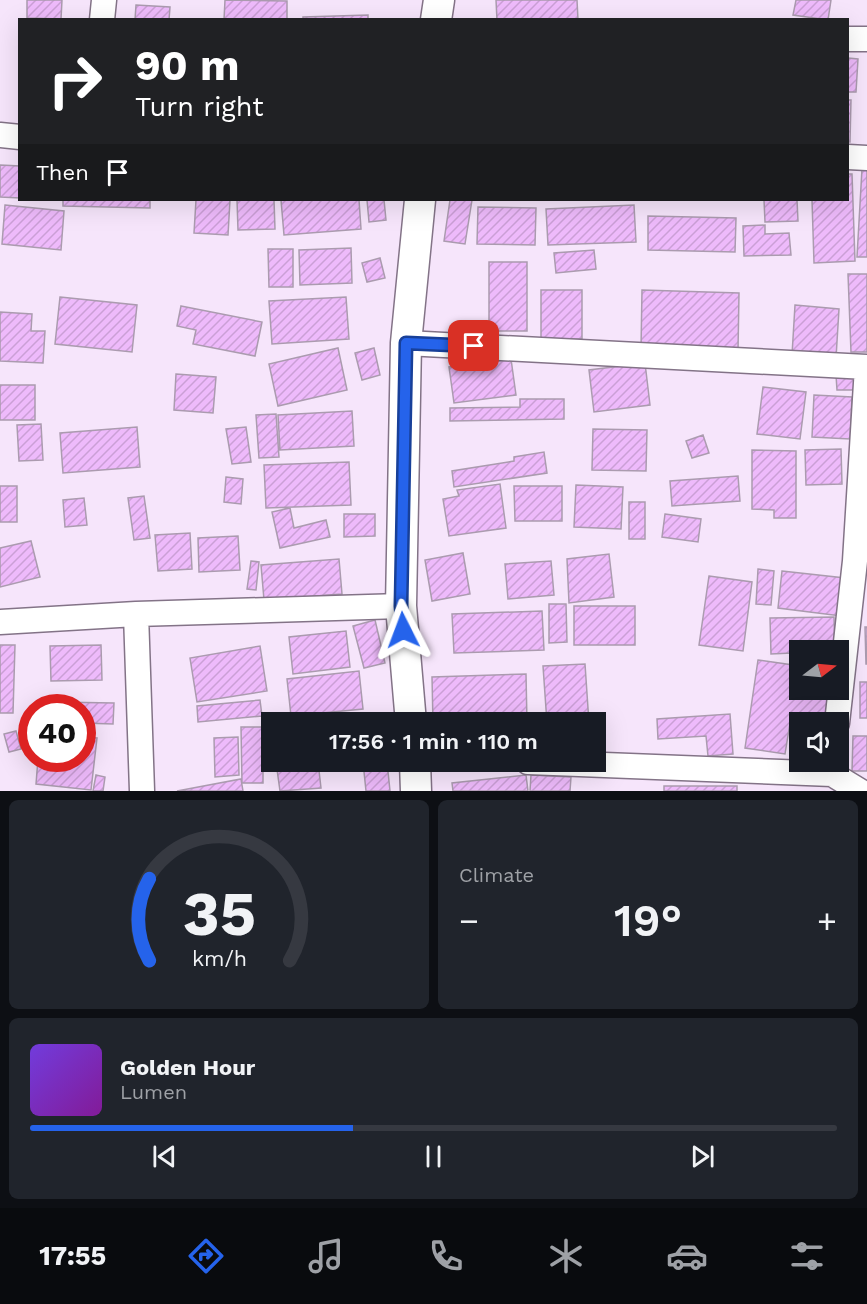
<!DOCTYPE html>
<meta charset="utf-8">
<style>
body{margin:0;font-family:"Work Sans",sans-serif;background:#20242c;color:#f1f3f6;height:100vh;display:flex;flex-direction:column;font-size:22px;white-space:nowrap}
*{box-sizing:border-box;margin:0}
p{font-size:20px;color:#9ea1a6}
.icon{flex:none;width:33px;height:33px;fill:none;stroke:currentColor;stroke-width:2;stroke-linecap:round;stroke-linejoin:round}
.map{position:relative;height:791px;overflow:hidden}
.drawer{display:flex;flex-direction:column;gap:9px;padding:9px;background:#0d0f14;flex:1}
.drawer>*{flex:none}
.top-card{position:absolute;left:18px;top:18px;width:831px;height:183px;border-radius:0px;box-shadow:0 6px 24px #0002;background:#202124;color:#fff;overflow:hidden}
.needle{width:39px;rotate:74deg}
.buttons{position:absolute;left:789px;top:640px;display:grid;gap:12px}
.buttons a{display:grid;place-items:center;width:60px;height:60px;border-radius:0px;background:#171b24;box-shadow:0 6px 24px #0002;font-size:30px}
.speed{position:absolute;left:18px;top:694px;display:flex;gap:12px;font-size:30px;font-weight:700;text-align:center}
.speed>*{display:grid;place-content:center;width:78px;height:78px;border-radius:50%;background:#171b24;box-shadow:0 6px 24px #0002;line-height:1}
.speed .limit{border:9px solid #d22;background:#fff;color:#111}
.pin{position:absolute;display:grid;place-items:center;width:51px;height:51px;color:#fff;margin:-26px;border-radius:12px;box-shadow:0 3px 9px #0006}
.me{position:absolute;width:66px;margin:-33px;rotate:357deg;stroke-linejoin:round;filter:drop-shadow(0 0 4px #0008)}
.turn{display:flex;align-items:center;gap:21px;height:126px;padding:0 18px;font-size:27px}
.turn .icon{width:78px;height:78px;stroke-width:2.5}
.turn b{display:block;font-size:42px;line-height:51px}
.then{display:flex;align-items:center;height:57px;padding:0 18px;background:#0003;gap:12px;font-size:22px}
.big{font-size:45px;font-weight:600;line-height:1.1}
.drawer .tile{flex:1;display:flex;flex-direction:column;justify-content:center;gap:9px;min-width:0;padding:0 21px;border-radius:9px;background:#20242c}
.drawer .dial{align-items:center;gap:0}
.dial svg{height:156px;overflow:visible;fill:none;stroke:#363941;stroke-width:7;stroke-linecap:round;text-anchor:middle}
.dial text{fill:#f1f3f6;stroke:none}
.song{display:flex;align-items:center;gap:18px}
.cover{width:72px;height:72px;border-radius:9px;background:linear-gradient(135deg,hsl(260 70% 55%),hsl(290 70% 35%))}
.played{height:6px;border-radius:3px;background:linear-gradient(90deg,#2563eb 40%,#363941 40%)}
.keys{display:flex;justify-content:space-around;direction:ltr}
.heat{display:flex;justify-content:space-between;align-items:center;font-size:33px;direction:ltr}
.drawer .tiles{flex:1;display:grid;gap:9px;grid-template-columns:1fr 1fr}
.tile:last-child{grid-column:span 2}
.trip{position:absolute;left:261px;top:712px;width:345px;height:60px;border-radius:0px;background:#171b24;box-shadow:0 6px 24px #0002;font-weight:600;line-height:60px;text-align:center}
.tabs{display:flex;height:96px;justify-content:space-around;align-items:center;background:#090b0e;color:#9ea1a6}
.tabs .icon{width:42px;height:42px}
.tabs .selected{color:#2563eb}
.tabs b{font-size:27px;color:#f1f3f6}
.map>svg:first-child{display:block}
.building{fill:url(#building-hatch);stroke:#ab9baf;stroke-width:1.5}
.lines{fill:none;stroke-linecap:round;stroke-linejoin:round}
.minor-casing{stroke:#837387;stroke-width:27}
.tertiary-casing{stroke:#837387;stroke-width:33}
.minor{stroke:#fff;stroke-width:24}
.tertiary{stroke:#fff;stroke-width:30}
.route-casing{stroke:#184099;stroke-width:15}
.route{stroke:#2563eb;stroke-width:10}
</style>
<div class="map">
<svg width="867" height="791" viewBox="0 0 867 791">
<defs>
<pattern id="building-hatch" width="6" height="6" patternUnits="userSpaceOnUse" patternTransform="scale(1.5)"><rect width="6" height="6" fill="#eebafb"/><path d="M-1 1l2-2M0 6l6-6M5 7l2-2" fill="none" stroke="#cb9fd6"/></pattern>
</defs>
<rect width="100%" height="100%" fill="#f6e5fb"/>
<path class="building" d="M27 0H62L61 19 27 18Z
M225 0 287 1V20H224Z
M496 0H577L578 20H497Z
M796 0H831L828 20 793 15Z
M136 5 170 7 169 20H135Z
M368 15V20H303V17Z
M848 58 858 59 856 92H848Z
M848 100H851L850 142H848Z
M0 165 20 166V198L0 197Z
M862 169 867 170V257H857Z
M848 174H852L855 261 814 263 812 200H848Z
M63 200H150V208L63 206Z
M196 200H230L228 235 194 233Z
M237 200H274L275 229 238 230Z
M281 200H359L361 229 284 235Z
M367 200H384L386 220 369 222Z
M450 200H472L465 244 444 241Z
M764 200H797L798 221 765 222Z
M5 205 64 211 61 250 2 244Z
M634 205 636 242 548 245 546 209Z
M478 207 536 208 535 245 477 244Z
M648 216 736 218 735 252 648 250Z
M765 225V234L789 233 791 255 744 256 743 226Z
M351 248 352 283 300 285 299 250Z
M268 249H293V287H269Z
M594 250 596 269 556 273 554 253Z
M380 258 385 278 367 282 362 263Z
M489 262H527V331H489Z
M848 274H867V352H851Z
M541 290H582V339H541Z
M642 290 739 293 738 351 641 349Z
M60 297 137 305 132 352 55 344Z
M346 297 349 339 272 344 269 301Z
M795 305 839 309 836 358 792 355Z
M181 306 262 322 255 356 193 344 196 330 177 326Z
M0 312 32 314 31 331H45L43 363 0 361Z
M338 348 347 390 278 406 269 364Z
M374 348 380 375 362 380 355 353Z
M511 359 516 395 454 403 449 367Z
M645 363 650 405 594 412 589 370Z
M176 374 216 377 213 413 174 410Z
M836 375H859L860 390H837Z
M0 385H35V420H0Z
M763 387 806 392 800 439 757 434Z
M814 395 852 397 850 439 812 437Z
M520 399H564V419L450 421V408L520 407Z
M352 411 354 446 280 450 278 415Z
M276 414 279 457 259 458 256 415Z
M41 424 43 460 19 461 17 425Z
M137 427 140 467 63 473 60 433Z
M246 427 251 462 232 464 226 429Z
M593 429 647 430 646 471 592 470Z
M703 435 709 453 692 458 686 441Z
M841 449 842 484 806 485 805 450Z
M752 450 796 451V518H774V510L752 509Z
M544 452 547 473 454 487 452 471 514 461V457Z
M349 462 351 505 266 508 264 465Z
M738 476 740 501 672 506 670 481Z
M226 477 243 479 241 504 224 502Z
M500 484 506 528 449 536 443 499 459 496 457 490Z
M576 485 623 487 621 529 574 527Z
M0 486H17V522H0Z
M514 486H562V521H515Z
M144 496 150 538 134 540 128 498Z
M84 498 87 525 65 527 63 500Z
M629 502H645V539H629Z
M290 508 294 528 326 520 330 537 280 548 272 512Z
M344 514H375V536L344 537Z
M665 514 701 519 698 542 662 537Z
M190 533 192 569 158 571 155 535Z
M238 536 240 570 199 572 198 538Z
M31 541 40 577 0 587V548Z
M463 553 470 594 432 601 425 560Z
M609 554 614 597 569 603 567 559Z
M339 559 342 594 264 600 261 565Z
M251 561 259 562 256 590 247 589Z
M551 561 554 595 508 599 505 564Z
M758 569 774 571 771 605 756 604Z
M782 571 845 578 841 616 778 608Z
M709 576 752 582 743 651 699 645Z
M549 604H566L567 642 549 643Z
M574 606H635V645H574Z
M542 611 544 650 454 653 452 614Z
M834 617 835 651 771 654 770 618Z
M375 620 385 663 364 668 353 626Z
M865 627H867V664H866Z
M346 631 350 667 293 674 289 637Z
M0 645H15L13 713H0Z
M101 645 102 680 51 681 50 646Z
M260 646 267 691 197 702 190 658Z
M758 660 800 666V690H829L825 722 791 717 785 754 745 748Z
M585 664 589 723H547L543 666Z
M359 671 363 709 291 716 287 679Z
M526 674 527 723H433L432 677Z
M860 682H867V718H860Z
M260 700 262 716 198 722 197 706Z
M55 702 114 703 113 724 82 723V708H55Z
M730 714 733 754 708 756 706 736 658 739 657 719Z
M241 727H263V783H242Z
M16 731 21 749 9 752 4 734Z
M853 736H867V771H852Z
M82 737 97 738 91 790 36 784 38 759H82Z
M238 737 239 775 215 777 214 738Z
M276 762H318L321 788 280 791Z
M363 762H387L390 791H366Z
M96 775 105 777 103 791H93Z
M526 775 528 791H453L452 783Z
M531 775 571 777 570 791H530Z
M241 779 243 791H177Z
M664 786H737V791H664Z"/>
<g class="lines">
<g class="minor-casing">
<path id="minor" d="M102 20 104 0
M848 39H867
M0 135 20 137
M848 157 867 158
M406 343 867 367
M136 614 142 791
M0 622 136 614 401 606
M837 723 855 561 867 367
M528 762 832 774 860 791"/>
</g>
<g class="tertiary-casing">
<path id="tertiary" d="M436 20 439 0
M411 723 401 606 406 343 420 200
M415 762 416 791"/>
</g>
<use href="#minor" class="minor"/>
<use href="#tertiary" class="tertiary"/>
</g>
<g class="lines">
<g class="route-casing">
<path id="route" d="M403 630 401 606 406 343 474 346"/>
</g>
<use href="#route" class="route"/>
</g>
</svg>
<div class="buttons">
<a><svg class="needle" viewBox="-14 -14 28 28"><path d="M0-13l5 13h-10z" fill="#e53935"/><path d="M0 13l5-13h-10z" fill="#9ea1a6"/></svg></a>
<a><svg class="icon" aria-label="sound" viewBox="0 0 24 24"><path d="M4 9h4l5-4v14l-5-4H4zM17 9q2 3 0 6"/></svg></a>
</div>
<div class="speed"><div class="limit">40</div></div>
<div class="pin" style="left:474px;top:346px;background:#d93025"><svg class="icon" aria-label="arrive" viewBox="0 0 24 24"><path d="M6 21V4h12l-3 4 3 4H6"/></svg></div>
<svg class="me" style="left:403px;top:630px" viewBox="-20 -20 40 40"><path d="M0-17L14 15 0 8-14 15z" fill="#2563eb" stroke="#fff" stroke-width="4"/></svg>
<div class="trip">17:56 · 1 min · 110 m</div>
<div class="top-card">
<div class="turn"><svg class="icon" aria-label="right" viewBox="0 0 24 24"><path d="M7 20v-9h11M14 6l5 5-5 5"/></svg><div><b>90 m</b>Turn right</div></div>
<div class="then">Then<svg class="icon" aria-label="arrive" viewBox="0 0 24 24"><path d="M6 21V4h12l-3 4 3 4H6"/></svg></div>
</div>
</div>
<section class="drawer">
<div class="tiles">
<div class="tile dial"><svg viewBox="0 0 100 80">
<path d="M14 69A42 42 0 1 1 86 69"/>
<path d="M14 69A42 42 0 0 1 14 27" stroke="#2563eb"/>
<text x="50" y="56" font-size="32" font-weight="700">35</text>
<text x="50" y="72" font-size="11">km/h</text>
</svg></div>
<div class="tile"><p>Climate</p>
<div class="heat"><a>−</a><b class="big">19°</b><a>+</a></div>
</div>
<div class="tile">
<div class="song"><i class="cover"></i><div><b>Golden Hour</b><p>Lumen</p></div></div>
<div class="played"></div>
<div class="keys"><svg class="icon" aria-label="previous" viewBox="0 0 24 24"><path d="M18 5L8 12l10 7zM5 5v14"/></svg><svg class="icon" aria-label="pause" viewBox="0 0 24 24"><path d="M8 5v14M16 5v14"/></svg><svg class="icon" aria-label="next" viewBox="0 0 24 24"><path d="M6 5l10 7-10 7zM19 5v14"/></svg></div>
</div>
</div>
</section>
<nav class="tabs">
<b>17:55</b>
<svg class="icon selected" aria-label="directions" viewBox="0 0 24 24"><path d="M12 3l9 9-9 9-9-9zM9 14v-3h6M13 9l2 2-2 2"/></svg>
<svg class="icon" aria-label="music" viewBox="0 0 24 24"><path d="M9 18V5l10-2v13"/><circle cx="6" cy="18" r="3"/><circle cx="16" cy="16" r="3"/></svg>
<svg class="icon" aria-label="phone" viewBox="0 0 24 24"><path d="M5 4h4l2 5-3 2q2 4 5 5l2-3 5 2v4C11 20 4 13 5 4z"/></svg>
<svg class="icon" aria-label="climate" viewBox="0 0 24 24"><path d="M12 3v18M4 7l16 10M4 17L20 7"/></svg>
<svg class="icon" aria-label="car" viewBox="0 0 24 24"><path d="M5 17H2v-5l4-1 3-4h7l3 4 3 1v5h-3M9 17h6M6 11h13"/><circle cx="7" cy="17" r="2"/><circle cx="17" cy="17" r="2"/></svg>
<svg class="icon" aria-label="filters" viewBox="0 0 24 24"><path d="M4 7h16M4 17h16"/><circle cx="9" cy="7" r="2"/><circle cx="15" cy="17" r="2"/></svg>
</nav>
